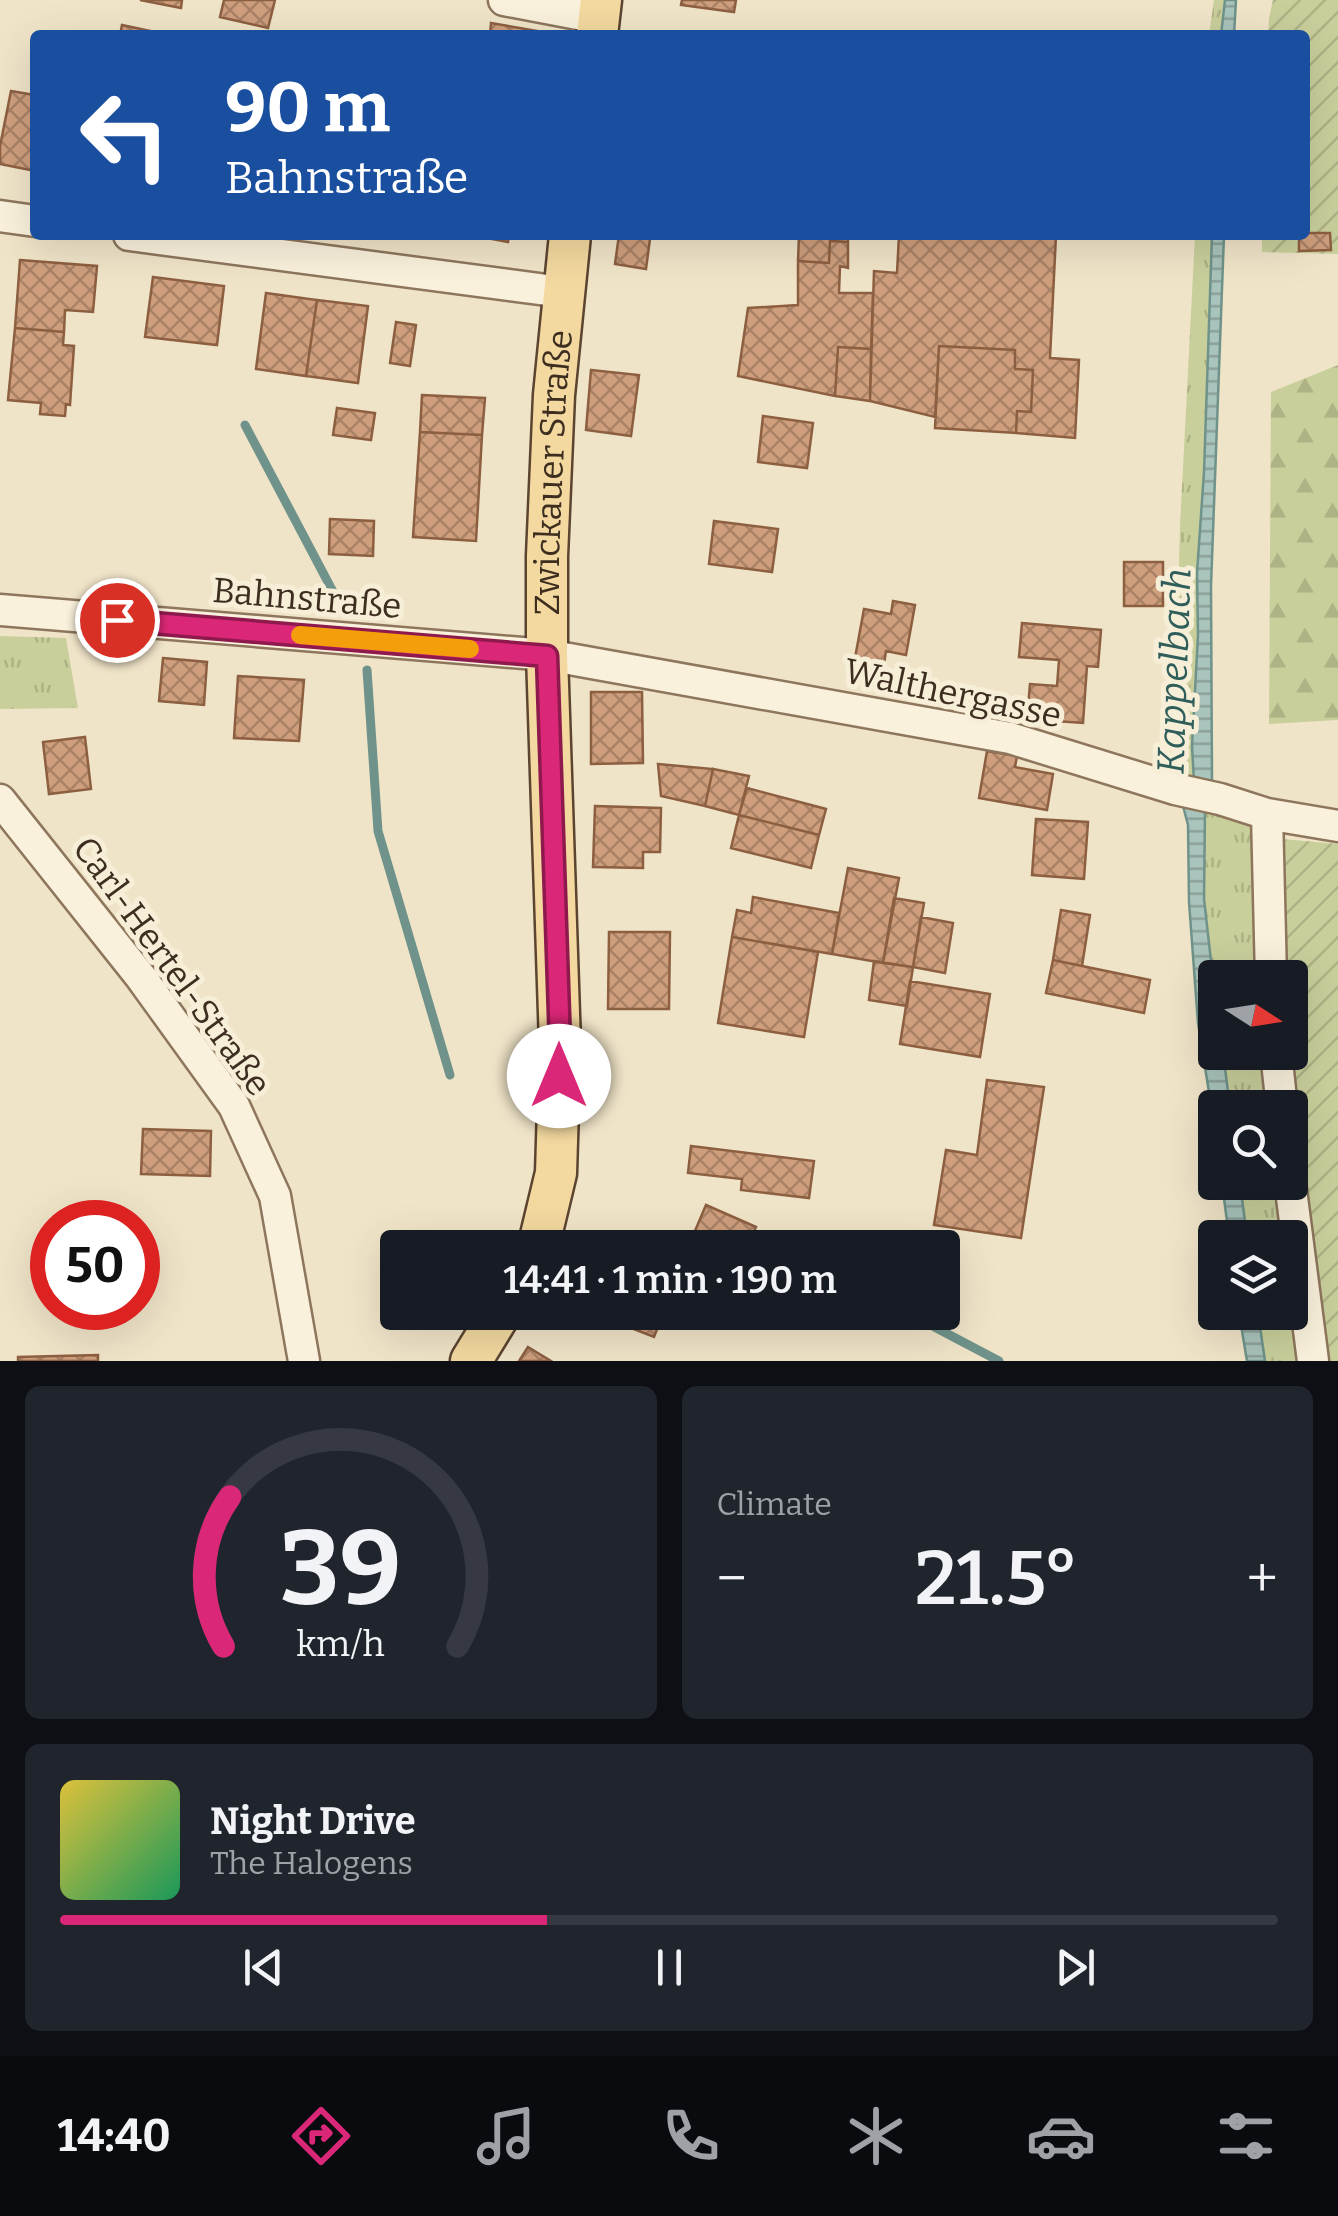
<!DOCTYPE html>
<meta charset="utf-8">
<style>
body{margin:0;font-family:Bitter,serif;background:#20242c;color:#f1f3f6;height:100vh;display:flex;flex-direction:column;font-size:38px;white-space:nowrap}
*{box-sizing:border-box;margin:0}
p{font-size:32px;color:#9ea1a6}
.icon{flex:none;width:55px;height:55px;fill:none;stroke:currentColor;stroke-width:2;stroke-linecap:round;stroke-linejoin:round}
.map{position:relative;height:1361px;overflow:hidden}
.side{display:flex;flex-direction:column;gap:25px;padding:25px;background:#0d0f14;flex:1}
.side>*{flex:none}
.hud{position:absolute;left:30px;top:30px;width:1280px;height:210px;border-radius:10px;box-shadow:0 10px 40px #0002;background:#1a4fa0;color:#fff;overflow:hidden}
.needle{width:65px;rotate:102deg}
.fabs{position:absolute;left:1198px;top:960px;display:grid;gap:20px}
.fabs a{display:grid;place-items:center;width:110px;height:110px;border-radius:10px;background:#171b24;box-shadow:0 10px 40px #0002;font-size:50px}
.speed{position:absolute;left:30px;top:1200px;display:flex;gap:20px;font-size:50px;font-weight:700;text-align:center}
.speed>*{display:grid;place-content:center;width:130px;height:130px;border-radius:50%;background:#171b24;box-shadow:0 10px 40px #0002;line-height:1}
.speed .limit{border:15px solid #d22;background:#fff;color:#111}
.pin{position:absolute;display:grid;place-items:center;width:85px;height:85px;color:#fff;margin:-42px;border:5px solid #fff;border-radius:50%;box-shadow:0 2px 10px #0007}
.me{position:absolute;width:110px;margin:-55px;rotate:0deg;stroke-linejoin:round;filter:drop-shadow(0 0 8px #0008)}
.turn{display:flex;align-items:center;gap:35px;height:210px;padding:0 30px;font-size:45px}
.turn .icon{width:130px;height:130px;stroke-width:2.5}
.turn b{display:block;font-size:70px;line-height:85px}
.big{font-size:75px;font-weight:600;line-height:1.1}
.side .tile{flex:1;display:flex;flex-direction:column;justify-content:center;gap:15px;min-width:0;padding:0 35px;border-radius:15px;background:#20242c}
.side .dial{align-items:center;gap:0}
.dial svg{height:260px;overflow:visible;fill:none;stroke:#363941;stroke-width:7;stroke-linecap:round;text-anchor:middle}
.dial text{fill:#f1f3f6;stroke:none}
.song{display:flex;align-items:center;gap:30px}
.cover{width:120px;height:120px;border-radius:15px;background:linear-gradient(135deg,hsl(50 70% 55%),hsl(150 70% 35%))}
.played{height:10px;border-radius:5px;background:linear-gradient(90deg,#db2777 40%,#363941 40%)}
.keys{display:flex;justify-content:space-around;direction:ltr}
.heat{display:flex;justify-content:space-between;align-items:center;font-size:55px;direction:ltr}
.side .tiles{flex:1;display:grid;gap:25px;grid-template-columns:1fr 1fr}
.tile:last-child{grid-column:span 2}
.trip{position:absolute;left:380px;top:1230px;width:580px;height:100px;border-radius:10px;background:#171b24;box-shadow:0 10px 40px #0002;font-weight:600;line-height:100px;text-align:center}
.menu{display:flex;height:160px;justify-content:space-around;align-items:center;background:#090b0e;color:#9ea1a6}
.menu .icon{width:70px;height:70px}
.menu .current{color:#db2777}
.menu b{font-size:45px;color:#f1f3f6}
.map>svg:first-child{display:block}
.grass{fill:url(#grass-tufts)}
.forest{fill:url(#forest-firs)}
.garden{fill:url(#garden-furrows)}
.water{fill:url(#water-rules);stroke:#6f938a;stroke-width:2.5}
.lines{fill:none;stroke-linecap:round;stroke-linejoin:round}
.stream{stroke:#6f938a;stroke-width:9}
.building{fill:url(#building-cross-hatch);stroke:#8d5f41;stroke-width:2.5}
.minor-casing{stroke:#8d765c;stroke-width:35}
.major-casing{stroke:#5b4430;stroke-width:45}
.minor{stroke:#faf1dc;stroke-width:30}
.major{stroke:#f3d9a0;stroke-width:40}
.route-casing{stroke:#8e194d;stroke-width:25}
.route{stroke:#db2777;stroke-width:18}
.slow{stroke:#f59e0b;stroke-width:18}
.labels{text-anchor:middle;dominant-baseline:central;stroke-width:10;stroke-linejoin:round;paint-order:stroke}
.street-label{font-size:35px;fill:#3d2e20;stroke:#f7eed8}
.water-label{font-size:38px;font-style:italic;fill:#2f5d5a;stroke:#f7eed8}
</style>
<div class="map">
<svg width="1338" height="1361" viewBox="0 0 1338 1361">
<defs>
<pattern id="grass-tufts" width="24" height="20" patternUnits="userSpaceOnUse" patternTransform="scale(2.5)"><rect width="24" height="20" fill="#c9cf9b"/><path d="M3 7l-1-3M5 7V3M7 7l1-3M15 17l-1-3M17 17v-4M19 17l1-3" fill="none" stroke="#aeb285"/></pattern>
<pattern id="forest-firs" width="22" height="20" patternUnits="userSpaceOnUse" patternTransform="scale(2.5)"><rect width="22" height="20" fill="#c9cf9b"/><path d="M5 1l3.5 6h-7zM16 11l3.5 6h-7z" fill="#aeb285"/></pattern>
<pattern id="garden-furrows" width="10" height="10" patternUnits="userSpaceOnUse" patternTransform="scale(2.5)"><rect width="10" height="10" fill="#c9cf9b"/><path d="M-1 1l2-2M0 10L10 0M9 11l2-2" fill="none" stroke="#aeb285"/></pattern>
<pattern id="water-rules" width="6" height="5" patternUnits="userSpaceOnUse" patternTransform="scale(2.5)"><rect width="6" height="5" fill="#a9c4bc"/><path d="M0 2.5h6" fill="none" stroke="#8ba098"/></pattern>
<pattern id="building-cross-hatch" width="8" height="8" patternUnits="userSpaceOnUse" patternTransform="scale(2.5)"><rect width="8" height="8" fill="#cf9f7d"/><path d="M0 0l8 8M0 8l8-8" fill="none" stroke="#a98266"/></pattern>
</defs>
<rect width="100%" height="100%" fill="#f0e4c8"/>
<path class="grass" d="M1214 0H1225L1221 35H1209Z
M1195 235H1212L1204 472 1197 573 1198 635 1192 746 1194 782 1183 779 1174 749 1180 526Z
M0 636 66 638 78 708 0 709Z
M1205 808 1258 825 1264 977 1215 978V996L1204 899Z
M1223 1053H1270L1276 1107H1230Z
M1240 1183H1284L1306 1361H1265L1258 1313 1290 1312V1238L1247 1237Z"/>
<path class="forest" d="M1338 365V720L1269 724 1271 392Z"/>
<path class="garden" d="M1273 0H1338V254L1262 252V235H1305V35H1268L1269 18Z
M1283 839 1338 844V1361H1330L1306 1221 1288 1053 1290 978 1284 977Z"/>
<path class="water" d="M1225 0H1236L1234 35H1221Z
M1212 235H1224L1211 586 1212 781 1194 782 1192 746 1198 635 1197 573 1204 472Z
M1182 802 1205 808 1204 899 1215 996V1052L1223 1053 1230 1107 1215 1108V1130L1198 1023 1189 902 1188 825Z
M1222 1183H1240L1247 1237H1229Z
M1239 1313H1258L1265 1361H1247Z"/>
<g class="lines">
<path class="stream" d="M245 425 339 603
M367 670 378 831 450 1075
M906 1312 999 1361"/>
</g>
<path class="building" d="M140 0H182L181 8Z
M224 0H275L268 28 220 17Z
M682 0H736L734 12 681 5Z
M491 23 543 32 542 35H490Z
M122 25 169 35H120Z
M11 91 35 95V171L0 164V146Z
M1305 233H1330L1331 250 1299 251V235H1305Z
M471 235H509L508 242Z
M619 235 650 239 646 269 615 264Z
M799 235H848V242L830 241 829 263 798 261Z
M899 235H1056L1050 358 1079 360 1075 438 1016 433 1017 411 1031 412 1033 370 1015 369V350L939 346 935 417 870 401 874 271 897 273Z
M830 241 848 242V268L840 266 839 293H873L871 349 838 347 835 396 738 376 748 308 798 305V261L829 263Z
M20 260 97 266 93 312 65 310 64 332 15 328Z
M153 277 224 286 217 345 145 337Z
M266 293 317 300 306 376 256 369Z
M317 300 368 306 358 383 306 376Z
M396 322 416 325 410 366 390 363Z
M15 328 64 332 63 345 74 346 70 405 66 404 65 416 40 414 41 403 8 400Z
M939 346 1015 350V369L1033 370 1031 412 1017 411 1016 433 935 428Z
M838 347 871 349 870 401 835 396Z
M591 370 639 375 631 436 586 430Z
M422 395 485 398 482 435 420 432Z
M337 408 375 413 371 440 333 435Z
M763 416 813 423 807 468 758 462Z
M420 432 482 435 476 541 413 537Z
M330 519 374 521 373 556 329 554Z
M714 521 778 529 772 572 709 564Z
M1124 562H1163V606H1124Z
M893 601 915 605 906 655 886 651 884 664 855 658 864 609 891 614Z
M1022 623 1101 630 1098 667 1087 666 1083 723 1027 719 1030 684 1057 686 1059 660 1019 657Z
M163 658 207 662 204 705 159 701Z
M238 676 304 680 299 741 234 738Z
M591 692H642L643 763 591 764Z
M85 737 91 789 49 794 43 742Z
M987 751 1017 756 1015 767 1053 774 1047 810 979 798Z
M658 764 713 769 705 806 661 796Z
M713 769 749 776 739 815 705 806Z
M747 788 826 809 819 835 739 815Z
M595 806 661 808 660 852H643V868L593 867Z
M739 815 819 835 811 868 731 848Z
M1036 819 1088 822 1084 879 1032 875Z
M848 868 899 878 883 963 832 954Z
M753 897 839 913 832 954 732 937 737 910 751 913Z
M894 898 924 903 913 967 883 963Z
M1061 910 1090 915 1082 966 1053 960Z
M921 917 953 923 945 973 913 967Z
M609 932H670L669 1009H608Z
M732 937 818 952 804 1037 718 1023Z
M1053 960 1150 980 1144 1013 1046 993Z
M874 961 913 967 907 1006 869 1000Z
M910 981 990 994 980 1057 900 1044Z
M987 1080 1044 1087 1021 1238 934 1225 946 1150 977 1155Z
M143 1129 211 1131 210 1176 141 1174Z
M691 1146 814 1161 809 1198 741 1190 742 1179 688 1173Z
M706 1205 756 1227 747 1248H694L689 1245Z
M570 1234 607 1248H565Z
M637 1312H664L654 1337 631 1328Z
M528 1347 551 1361H519Z
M98 1355V1361H18V1357Z"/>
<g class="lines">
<g class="minor-casing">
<path id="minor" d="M504 0 599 18
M0 216 35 221
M129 235 562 292
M0 610 547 655 1010 738 1175 789 1220 799 1267 814 1338 826
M0 800 140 976 234 1106 275 1196 304 1361
M1267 814 1271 978
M1276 1052 1282 1108
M1290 1182 1313 1361"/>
</g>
<g class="major-casing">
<g id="major">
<path d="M597 35 601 0"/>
<path id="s1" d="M538 1248 556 1173 560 1044 547 655V556L554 395 570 235"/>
<path d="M471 1361 501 1312"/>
</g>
</g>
<use href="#minor" class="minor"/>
<use href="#major" class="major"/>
</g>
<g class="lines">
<g class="route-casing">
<path id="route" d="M117 620 547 656 560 1044 559 1076"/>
</g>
<use href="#route" class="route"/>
<path class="slow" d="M300 635 470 649"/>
</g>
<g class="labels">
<g class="street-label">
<text stroke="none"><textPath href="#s1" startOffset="778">Zwickauer Straße</textPath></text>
<text transform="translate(307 598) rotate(5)">Bahnstraße</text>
<text transform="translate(953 693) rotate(12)">Walthergasse</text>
<text transform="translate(172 966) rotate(54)">Carl-Hertel-Straße</text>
</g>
<g class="water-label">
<text transform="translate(1174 671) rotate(-88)">Kappelbach</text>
</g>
</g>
</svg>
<div class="fabs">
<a><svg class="needle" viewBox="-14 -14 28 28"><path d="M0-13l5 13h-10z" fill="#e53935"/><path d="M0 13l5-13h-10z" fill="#9ea1a6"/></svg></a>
<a><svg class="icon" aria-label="search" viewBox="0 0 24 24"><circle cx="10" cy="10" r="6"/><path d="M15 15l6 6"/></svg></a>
<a><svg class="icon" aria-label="layers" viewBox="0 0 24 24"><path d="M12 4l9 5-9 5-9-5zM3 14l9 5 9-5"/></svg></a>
</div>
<div class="speed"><div class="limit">50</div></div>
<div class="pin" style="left:117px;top:620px;background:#d93025"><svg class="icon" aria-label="arrive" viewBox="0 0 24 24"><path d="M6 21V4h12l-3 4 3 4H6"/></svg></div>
<svg class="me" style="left:559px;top:1076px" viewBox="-20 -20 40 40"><circle r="19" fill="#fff"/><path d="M0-13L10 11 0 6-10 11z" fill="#db2777"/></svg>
<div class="trip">14:41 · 1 min · 190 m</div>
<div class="hud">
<div class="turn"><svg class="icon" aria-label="left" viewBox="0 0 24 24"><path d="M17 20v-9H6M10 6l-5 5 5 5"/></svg><div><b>90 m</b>Bahnstraße</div></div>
</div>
</div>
<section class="side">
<div class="tiles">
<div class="tile dial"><svg viewBox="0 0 100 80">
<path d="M14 69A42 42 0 1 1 86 69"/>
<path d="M14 69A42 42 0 0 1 16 23" stroke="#db2777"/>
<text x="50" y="56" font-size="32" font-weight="700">39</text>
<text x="50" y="72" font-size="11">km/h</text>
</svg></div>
<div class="tile"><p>Climate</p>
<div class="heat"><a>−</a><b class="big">21.5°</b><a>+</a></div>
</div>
<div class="tile">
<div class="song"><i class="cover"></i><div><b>Night Drive</b><p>The Halogens</p></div></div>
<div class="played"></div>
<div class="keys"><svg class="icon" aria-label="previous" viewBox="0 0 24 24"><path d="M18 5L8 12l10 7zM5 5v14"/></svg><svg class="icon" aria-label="pause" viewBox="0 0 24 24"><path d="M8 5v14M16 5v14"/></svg><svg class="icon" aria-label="next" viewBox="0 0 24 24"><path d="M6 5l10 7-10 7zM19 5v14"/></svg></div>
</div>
</div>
</section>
<nav class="menu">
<b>14:40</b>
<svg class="icon current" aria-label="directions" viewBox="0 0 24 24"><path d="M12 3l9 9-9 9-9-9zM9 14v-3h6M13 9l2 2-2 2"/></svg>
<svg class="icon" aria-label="music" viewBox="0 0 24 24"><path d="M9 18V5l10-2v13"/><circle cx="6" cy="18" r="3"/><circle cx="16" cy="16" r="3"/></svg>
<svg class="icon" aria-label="phone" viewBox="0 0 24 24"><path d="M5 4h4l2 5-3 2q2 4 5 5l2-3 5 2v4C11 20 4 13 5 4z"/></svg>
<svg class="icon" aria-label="climate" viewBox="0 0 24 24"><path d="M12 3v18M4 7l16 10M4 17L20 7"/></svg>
<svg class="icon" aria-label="car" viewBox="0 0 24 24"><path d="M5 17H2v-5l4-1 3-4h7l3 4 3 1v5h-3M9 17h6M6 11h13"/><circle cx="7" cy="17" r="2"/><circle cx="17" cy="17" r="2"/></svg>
<svg class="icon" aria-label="filters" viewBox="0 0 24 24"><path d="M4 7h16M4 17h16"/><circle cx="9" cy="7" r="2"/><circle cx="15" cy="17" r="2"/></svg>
</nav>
